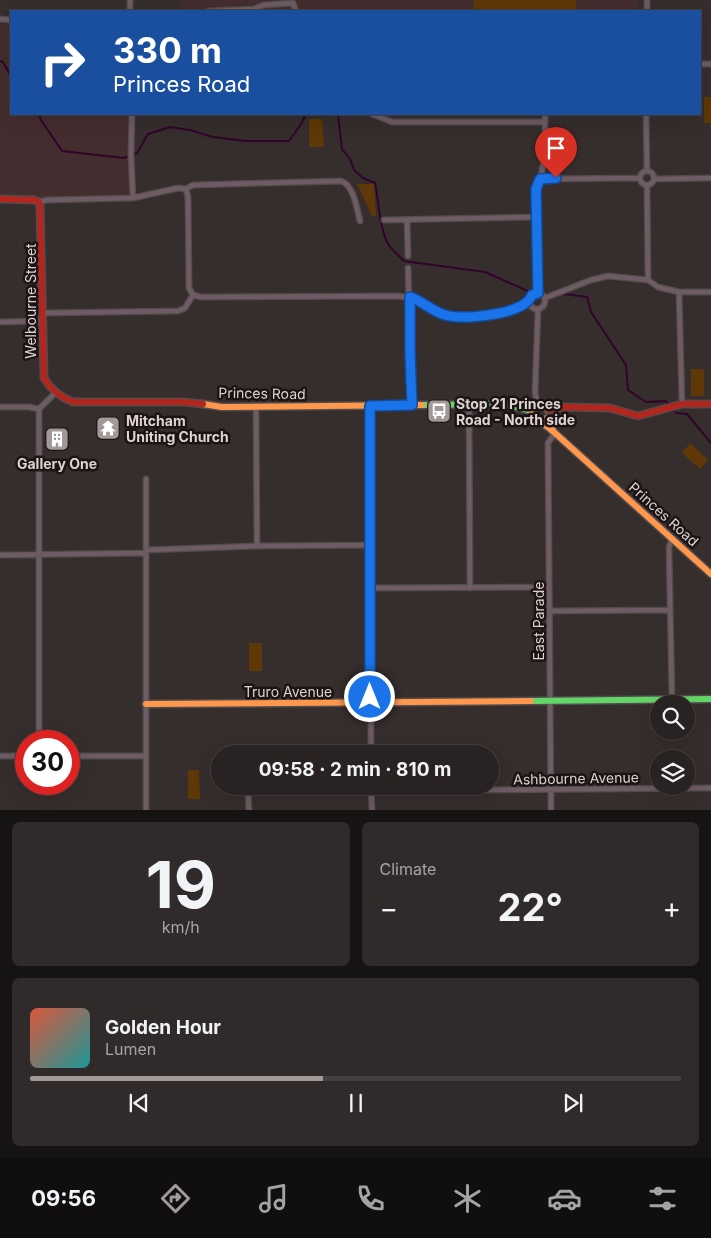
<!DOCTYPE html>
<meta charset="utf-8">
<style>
body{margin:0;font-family:Inter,sans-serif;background:#302a2a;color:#f1f3f6;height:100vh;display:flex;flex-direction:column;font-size:19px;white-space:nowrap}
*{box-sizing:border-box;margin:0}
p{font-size:16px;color:#a5a4a5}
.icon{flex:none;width:28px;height:28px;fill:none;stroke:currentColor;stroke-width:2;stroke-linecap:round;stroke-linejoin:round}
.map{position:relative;height:810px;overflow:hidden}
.panel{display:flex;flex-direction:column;gap:12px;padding:12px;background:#161313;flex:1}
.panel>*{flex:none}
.hud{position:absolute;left:10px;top:10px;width:691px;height:105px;border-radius:0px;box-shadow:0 5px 20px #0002,0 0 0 1px #443f40;background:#1a4fa0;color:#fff;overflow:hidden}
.tools{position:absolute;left:650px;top:695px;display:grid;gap:10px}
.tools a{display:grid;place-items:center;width:45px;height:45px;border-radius:50%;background:#282222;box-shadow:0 5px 20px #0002,0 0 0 1px #443f40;font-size:25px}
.speed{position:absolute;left:15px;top:730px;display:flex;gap:10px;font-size:25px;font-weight:700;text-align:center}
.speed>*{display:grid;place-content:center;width:65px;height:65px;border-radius:50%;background:#282222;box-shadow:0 5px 20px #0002,0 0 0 1px #443f40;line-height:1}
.speed .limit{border:8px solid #d22;background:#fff;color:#111}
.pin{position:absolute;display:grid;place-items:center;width:42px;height:42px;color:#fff;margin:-51px -21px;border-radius:50% 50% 50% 0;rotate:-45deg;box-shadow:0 0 5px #0007}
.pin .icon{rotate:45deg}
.me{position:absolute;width:55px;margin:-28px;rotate:0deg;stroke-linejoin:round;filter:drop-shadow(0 0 4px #0008)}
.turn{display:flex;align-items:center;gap:18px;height:105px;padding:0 20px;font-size:22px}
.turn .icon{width:65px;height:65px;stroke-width:2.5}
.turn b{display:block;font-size:35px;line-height:42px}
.big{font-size:38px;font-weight:700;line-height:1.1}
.panel .widget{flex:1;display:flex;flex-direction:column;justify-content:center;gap:8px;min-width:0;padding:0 18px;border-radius:8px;background:#302a2a}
.panel .dial{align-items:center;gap:0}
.dial b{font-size:65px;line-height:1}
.song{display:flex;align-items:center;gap:15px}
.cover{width:60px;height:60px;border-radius:8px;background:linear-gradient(135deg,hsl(10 70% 55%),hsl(180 70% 35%))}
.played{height:5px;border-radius:2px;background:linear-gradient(90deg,#a39898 45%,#443f40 45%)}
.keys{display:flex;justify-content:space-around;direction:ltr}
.heat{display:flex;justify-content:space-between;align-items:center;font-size:28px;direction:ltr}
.panel .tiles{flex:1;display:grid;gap:12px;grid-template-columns:1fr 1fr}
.widget:last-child{grid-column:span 2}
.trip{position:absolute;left:211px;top:745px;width:288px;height:50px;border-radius:25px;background:#282222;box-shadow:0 5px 20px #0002,0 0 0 1px #443f40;font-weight:700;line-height:50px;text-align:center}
.tab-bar{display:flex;height:80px;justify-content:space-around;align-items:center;background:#100e0e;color:#a5a4a5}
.tab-bar .icon{width:35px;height:35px}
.tab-bar .current{color:#a39898}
.tab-bar b{font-size:22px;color:#f1f3f6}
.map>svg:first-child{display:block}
.built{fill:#442d2e}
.green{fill:#603706}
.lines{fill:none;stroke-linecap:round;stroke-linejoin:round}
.stream{stroke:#31042c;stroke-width:2}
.street-casing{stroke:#534c4c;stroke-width:7}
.fast-casing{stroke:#534c4c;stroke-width:9}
.slow-casing{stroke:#534c4c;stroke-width:9}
.jam-casing{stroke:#534c4c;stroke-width:9}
.street{stroke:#6e5b63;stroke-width:4.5}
.fast{stroke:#63d668;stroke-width:6}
.slow{stroke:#ff974d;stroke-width:6}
.jam{stroke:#b3261e;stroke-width:6}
.route-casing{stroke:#114b97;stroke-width:12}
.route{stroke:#1a73e8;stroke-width:9}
.labels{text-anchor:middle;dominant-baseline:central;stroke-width:5;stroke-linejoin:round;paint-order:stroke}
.street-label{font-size:14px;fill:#ded2d2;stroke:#1c1414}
.poi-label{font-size:14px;font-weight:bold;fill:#ded2d2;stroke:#1c1414;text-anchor:start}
</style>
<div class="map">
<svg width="711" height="811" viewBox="0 0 711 811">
<rect width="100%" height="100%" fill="#362d2d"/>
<path class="built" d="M179 0H637V11H294L293 10 180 11Z
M0 18 11 20V114H132L133 198 0 199Z"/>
<path class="green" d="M474 0H576V11H474Z
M704 97H711V123H704Z
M309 119H322L324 147H309Z
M357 184H374L376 216H372Z
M691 369H704V396H691Z
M690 443 708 460 700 469 682 453Z
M249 643H262V671H249Z
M188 770H199L200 799H188Z"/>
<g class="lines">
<path class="stream" d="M0 61 3 62 11 76
M39 114 41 120 62 151 124 158 137 153 148 134 170 127 190 130 213 137 245 141H289L301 124 306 114
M338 114 342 149 350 159 354 170 363 178 375 183C379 202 379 226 388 244 392 250 399 256 404 261L485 272 530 292
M564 294 587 297 591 312 626 365 628 390 646 402 666 401 674 411
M676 413 687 414 711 443"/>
<g class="street-casing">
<path id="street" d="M130 0V11
M647 0V11
M209 11 254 9 264 5 293 3 296 11
M0 19 11 20
M700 64H711
M132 114 131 155 133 198
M372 114 392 122H545
M646 114 647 171
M640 178a7 7 0 1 1 14 0a7 7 0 1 1-14 0Z
M540 179 640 178
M654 179 711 178
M647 185 648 280
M186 189 188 197 189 288 193 295
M39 202 47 200 133 198 178 188 186 189 193 185 341 181C354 185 357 210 360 221
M384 220 536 217
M407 220 408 256
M408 268 412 405
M679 292 682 404
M529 301a8 8 0 1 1 16 0a8 8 0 1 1-16 0Z
M538 293 536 189 542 172 545 151V114
M193 295 201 297 398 296C419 298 424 306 441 314 457 320 491 316 508 311 515 309 522 304 529 301
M545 298 591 280 608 276 648 280 658 287 679 292H711
M538 309 535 393 538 405
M42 313 178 311 185 308 193 295
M0 322 42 321
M469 405 470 588
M370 406 371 754
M0 407H29L39 409 55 393
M256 407 257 546
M39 409V741
M146 550 257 546 371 545
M0 555 146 553
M371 588 549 587
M549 611 670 610
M672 700 669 547 672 539
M0 756H26
M69 756H145
M371 786 372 811
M146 811V479
M249 811 248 792 711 788
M551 811 548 443 555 433"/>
</g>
<g class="fast-casing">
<path id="fast" d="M422 405 504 404 532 411
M532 411 538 405H543L548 410
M531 701 711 699"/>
</g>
<g class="slow-casing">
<path id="slow" d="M203 404 222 407 422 405
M532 411 534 419 540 421 555 433 711 574
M547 418 553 430
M146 704 531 701"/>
</g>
<g class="jam-casing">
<path id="jam" d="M0 199 34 200 39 202 40 205 44 378C51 390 60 397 73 402H183L203 404
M548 410 563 407 610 408 638 416 682 404H711"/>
</g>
<use href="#street" class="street"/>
<use href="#fast" class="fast"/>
<use href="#slow" class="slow"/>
<use href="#jam" class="jam"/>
</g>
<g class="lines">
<g class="route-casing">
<path id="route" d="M370 697V406L412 405 410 352V297C422 301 432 311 445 315 463 320 514 315 528 301 530 299 531 297 532 295L538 293 536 189 540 179 556 178"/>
</g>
<use href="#route" class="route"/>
</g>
<defs>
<g id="bus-square" transform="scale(1.25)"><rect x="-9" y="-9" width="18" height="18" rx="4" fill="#a39898" stroke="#1c1414"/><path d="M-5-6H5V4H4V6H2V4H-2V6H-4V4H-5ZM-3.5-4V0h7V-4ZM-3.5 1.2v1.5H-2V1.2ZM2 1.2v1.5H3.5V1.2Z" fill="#fff"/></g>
<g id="temple-square" transform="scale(1.25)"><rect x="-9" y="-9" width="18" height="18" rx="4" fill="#a39898" stroke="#1c1414"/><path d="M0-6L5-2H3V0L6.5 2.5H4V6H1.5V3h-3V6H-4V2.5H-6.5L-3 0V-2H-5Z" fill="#fff"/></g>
<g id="building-square" transform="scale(1.25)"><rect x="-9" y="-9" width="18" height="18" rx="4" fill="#a39898" stroke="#1c1414"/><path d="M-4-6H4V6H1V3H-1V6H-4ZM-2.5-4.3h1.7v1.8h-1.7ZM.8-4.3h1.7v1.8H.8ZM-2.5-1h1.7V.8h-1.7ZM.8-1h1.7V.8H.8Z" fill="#fff"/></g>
</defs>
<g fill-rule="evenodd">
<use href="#bus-square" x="439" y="411"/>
<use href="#temple-square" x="108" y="428"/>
<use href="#building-square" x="57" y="439"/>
</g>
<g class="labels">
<g class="street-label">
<text transform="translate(30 301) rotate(-90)">Welbourne Street</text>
<text transform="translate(262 393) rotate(1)">Princes Road</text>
<text transform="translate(664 514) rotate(42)">Princes Road</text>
<text transform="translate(538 621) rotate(-90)">East Parade</text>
<text x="288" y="691">Truro Avenue</text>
<text transform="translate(576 778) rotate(-1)">Ashbourne Avenue</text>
</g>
<g class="poi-label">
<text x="456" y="403">Stop 21 Princes<tspan x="456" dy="16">Road - North side</tspan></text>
<text x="126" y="420">Mitcham<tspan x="126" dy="16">Uniting Church</tspan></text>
<text x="57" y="463" text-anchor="middle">Gallery One</text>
</g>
</g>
</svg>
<div class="tools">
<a><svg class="icon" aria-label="search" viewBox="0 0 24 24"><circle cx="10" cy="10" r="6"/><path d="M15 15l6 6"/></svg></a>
<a><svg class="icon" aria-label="layers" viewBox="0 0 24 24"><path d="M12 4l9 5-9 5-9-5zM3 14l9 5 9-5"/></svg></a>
</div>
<div class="speed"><div class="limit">30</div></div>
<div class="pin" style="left:556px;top:178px;background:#d93025"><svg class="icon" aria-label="arrive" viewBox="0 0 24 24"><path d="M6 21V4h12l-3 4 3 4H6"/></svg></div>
<svg class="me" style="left:370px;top:697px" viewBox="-20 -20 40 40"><circle r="17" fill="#1a73e8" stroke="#fff" stroke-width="3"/><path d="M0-11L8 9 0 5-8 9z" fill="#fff"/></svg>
<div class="trip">09:58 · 2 min · 810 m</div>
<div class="hud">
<div class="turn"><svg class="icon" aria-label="right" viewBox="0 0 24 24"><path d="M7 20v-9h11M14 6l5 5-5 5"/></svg><div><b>330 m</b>Princes Road</div></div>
</div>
</div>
<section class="panel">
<div class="tiles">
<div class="widget dial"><b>19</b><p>km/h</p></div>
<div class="widget"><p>Climate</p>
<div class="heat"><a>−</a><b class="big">22°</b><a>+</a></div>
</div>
<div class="widget">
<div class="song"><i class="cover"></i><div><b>Golden Hour</b><p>Lumen</p></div></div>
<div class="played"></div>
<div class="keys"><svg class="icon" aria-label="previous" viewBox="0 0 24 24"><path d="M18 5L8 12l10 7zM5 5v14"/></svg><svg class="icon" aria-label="pause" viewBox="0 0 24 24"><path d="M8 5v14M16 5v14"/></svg><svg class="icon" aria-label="next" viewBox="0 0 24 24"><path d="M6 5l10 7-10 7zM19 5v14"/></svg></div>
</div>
</div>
</section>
<nav class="tab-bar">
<b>09:56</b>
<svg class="icon current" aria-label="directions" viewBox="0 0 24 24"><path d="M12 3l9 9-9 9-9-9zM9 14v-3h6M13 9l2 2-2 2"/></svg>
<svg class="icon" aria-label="music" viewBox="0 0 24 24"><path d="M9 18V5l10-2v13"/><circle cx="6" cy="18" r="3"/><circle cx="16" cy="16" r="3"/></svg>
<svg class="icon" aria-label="phone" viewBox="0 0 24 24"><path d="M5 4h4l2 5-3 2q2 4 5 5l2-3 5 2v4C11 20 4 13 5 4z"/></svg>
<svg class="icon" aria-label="climate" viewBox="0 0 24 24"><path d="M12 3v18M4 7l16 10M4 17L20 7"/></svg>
<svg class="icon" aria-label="car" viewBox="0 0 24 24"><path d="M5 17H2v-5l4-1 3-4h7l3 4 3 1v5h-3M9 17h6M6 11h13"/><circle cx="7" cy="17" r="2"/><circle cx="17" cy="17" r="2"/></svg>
<svg class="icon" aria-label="filters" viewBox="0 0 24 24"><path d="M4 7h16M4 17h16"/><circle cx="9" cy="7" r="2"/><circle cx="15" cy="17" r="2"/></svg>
</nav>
